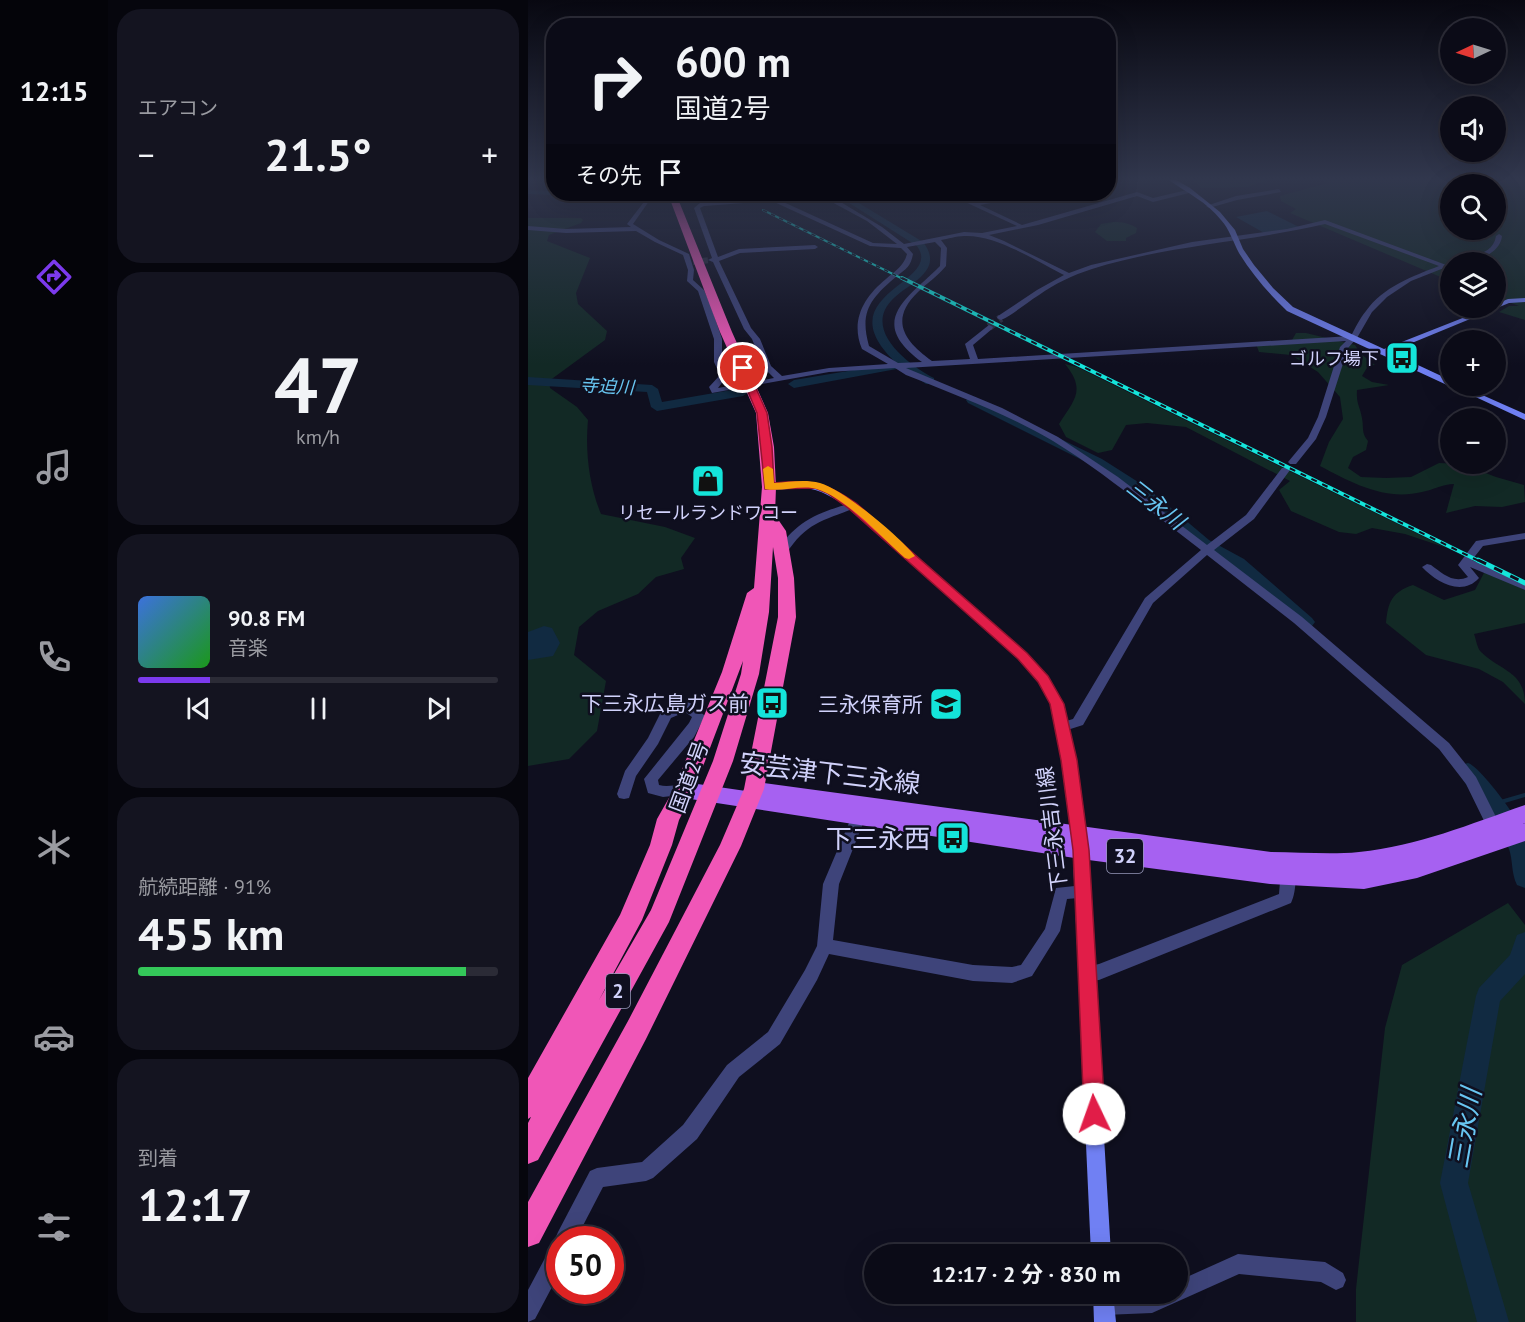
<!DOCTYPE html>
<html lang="ja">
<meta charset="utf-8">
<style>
body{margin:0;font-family:"PT Sans","Noto Sans JP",sans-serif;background:#141420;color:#f1f3f6;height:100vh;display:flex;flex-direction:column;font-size:22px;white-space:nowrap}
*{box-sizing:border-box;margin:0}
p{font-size:20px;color:#9a9ba1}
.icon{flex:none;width:33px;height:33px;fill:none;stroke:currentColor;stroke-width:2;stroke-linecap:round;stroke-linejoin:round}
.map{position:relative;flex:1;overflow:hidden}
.side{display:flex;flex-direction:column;gap:9px;padding:9px;background:#06060d;width:420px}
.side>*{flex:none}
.guide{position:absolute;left:18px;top:18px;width:570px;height:183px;border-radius:24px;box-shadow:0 6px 24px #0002,0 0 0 2px #2b2b36;background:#0b0b17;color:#f1f3f6;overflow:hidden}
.needle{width:39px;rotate:266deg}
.buttons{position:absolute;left:912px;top:18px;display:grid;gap:12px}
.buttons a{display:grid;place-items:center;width:66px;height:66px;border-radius:50%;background:#0b0b17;box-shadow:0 6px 24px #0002,0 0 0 2px #2b2b36;font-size:30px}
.speed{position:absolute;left:18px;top:1226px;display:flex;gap:12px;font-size:30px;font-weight:700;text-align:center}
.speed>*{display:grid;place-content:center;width:78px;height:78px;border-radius:50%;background:#0b0b17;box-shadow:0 6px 24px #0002,0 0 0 2px #2b2b36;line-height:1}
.speed .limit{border:9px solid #d22;background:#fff;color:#111}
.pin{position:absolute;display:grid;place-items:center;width:51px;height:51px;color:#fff;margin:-26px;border:3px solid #fff;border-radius:50%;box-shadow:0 2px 6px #0007}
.me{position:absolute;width:66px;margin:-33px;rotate:357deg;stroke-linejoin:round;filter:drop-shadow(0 0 4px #0008)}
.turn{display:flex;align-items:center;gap:21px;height:126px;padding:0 30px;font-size:27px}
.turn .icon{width:78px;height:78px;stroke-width:2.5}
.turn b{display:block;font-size:42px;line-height:51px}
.then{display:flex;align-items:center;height:57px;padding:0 30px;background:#0003;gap:12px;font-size:22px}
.big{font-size:45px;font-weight:700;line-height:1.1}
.side .tile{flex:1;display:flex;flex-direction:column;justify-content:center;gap:9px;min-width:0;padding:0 21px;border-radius:24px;background:#141420}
.side .dial{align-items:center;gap:0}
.dial b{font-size:78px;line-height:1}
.song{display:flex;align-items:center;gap:18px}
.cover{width:72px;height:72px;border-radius:9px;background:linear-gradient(135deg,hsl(220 70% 55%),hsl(120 70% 35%))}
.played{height:6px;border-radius:3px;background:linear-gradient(90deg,#7c3aed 20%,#2b2b36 20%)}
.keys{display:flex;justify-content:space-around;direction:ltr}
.heat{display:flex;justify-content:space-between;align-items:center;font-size:33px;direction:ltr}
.charge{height:9px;border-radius:4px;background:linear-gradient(90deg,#34c759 91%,#2b2b36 0)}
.trip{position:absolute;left:336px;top:1244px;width:324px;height:60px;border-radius:30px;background:#0b0b17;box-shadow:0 6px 24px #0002,0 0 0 2px #2b2b36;font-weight:700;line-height:60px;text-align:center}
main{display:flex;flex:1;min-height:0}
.tabs{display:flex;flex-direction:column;width:108px;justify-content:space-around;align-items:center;background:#040409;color:#9a9ba1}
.tabs .icon{width:42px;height:42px}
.tabs .active{color:#7c3aed}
.tabs b{font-size:27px;color:#f1f3f6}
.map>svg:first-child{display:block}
.green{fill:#122925;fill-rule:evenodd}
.water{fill:#112a41}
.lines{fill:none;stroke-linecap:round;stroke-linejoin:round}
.stream{stroke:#112a41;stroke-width:4}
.river{fill:#112a41;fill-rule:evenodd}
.street-tunnel-far1{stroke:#2c2c40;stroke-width:6;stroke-dasharray:6 3;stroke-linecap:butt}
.street-tunnel{stroke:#2c2c40;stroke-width:8;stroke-dasharray:8 4;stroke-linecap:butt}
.street{fill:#3e447a;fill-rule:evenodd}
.secondary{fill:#7080f3;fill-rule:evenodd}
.primary{fill:#a661f1;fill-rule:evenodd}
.highway{fill:#f056b7;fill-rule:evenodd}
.rail-far2-casing{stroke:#14e4da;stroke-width:2}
.rail-far1-casing{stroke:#14e4da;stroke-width:4}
.rail-casing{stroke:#14e4da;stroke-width:5}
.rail-far2{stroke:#0f0f1f;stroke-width:1.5;stroke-dasharray:4.5;stroke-linecap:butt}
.rail-far1{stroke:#0f0f1f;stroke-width:2;stroke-dasharray:6;stroke-linecap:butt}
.rail{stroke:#0f0f1f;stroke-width:3;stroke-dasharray:9;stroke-linecap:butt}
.route{fill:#e11d48;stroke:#92132f;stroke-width:1.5}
.slow{fill:#f59e0b}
.labels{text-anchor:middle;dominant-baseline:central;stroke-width:5;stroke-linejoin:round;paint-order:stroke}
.far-poi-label{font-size:18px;fill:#d1d2fb;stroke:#0f0f1f;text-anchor:end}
.far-water-label{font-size:18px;font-style:italic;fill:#68c6f2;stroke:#0f0f1f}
.shield{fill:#0f0f1f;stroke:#9798b9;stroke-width:1.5}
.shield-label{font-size:20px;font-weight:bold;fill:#d1d2fb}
.poi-label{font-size:21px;fill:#d1d2fb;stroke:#0f0f1f;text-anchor:end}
.street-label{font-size:21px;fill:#d1d2fb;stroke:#0f0f1f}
.water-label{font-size:22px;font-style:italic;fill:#68c6f2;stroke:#0f0f1f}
.near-street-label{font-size:26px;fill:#d1d2fb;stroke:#0f0f1f}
.near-poi-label{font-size:26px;fill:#d1d2fb;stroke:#0f0f1f;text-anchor:end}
.near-water-label{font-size:27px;font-style:italic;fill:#68c6f2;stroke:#0f0f1f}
</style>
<main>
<nav class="tabs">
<b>12:15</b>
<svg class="icon active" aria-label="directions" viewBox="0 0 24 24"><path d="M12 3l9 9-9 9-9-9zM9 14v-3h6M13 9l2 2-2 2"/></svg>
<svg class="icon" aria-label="music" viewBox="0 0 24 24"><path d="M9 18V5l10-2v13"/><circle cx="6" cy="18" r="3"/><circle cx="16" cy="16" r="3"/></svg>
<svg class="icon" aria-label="phone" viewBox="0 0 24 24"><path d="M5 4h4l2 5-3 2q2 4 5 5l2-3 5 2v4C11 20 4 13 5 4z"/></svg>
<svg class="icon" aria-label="climate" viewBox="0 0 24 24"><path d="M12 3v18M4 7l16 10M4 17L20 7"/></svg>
<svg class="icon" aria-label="car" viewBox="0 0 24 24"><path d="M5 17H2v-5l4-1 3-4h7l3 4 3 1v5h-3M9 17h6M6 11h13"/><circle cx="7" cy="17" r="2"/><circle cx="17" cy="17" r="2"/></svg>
<svg class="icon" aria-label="filters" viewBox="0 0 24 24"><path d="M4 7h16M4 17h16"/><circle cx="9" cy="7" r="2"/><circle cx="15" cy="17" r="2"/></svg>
</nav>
<section class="side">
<div class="tile"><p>エアコン</p>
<div class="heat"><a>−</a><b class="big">21.5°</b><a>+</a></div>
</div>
<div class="tile dial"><b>47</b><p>km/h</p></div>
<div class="tile">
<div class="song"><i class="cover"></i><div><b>90.8 FM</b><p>音楽</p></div></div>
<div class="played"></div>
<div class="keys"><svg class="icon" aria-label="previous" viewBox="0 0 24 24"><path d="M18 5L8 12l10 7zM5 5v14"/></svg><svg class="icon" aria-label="pause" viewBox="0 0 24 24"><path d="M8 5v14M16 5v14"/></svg><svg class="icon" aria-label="next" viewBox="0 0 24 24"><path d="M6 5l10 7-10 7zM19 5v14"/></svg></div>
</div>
<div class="tile"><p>航続距離 · 91%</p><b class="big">455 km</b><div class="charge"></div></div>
<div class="tile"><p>到着</p><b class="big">12:17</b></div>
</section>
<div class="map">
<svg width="997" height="1322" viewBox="0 0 997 1322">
<rect width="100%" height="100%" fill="#0f0f1f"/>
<path class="green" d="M665 180H740L720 187 673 188Z
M795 180H997V320L971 312 981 306H991L968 297V262H922V281L762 213 768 209 753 201 752 196 800 183ZM922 184H968V230H922Z
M0 218H53L55 220 53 223 21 235 19 241 62 258 48 293 50 304 79 331 77 340 21 381 22 388 49 407 60 420C57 451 61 485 73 514L137 527 167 538 153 558 156 569 128 577 110 594 70 611 51 627 46 655 78 681 69 731 41 759 0 766Z
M585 222C595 222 601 223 609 228L608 233 598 238V241H579L567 232 573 224Z
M768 333H778L827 345 833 354 847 365 840 366 834 376 844 382 861 385 829 390C828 404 832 406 834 418 836 429 833 432 840 441L838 450 825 457 820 468 833 477 858 478 883 477 911 463 934 464 968 477 996 485 997 502 974 507 947 506 918 513 926 484C915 484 905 490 894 492 857 501 824 483 792 466L801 442 815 419 812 397 790 372 763 355 731 352 728 344 764 340Z
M537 364 549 367 919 548 877 534 844 528 828 534 811 532 763 511 751 490 762 481 658 427 619 423 598 425 584 450 570 453 538 437 531 424C547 399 558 390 537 364Z
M957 571 997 590V623L946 634C948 639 949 648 953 652 972 671 997 671 997 704L975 682 951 669 898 655 858 623C860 602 864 592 885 585L916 600 947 590Z
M980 903 997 925V1322H828V1289L857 1028 874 965Z"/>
<path class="water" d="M739 211 773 228 738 234 708 217Z
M16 626 24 628 32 643 25 656 0 660V632Z"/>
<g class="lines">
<path class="stream" d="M966 804 997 795"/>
<path class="river" d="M0 190 26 191V194H30L26 195 0 194Z
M307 194H316L395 242C418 272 379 283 363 301 335 332 383 366 406 378V384H398L374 368 266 388 260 384 266 380 368 363C295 293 417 284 389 246Z
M0 377 124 385 130 389 134 402 215 388 221 392 215 396 129 411 123 407 119 392 0 385Z
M444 396 574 459 618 487 681 540 716 559 784 618 787 622 784 626H772L704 565 671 546 608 493 564 465 440 403 438 400Z
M940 763C953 767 993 822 997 836 997 848 997 874 997 888L989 885C983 873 985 860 981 849 971 819 944 798 930 771L933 765Z
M997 932V974L972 1001 940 1183 981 1322H949L912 1183 948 996 951 988 982 955 989 935Z"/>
<path class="street-tunnel-far1" d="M165 262 183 260"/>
<path class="street-tunnel" d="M461 327 473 318"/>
<path class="street" d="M663 189 665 192 625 202 609 196 510 225 461 235 476 241 541 273 563 265 664 242 759 229 797 220 921 266 883 281 859 297 844 312 829 338 820 348 798 417 788 439 768 464H762L760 462 780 438 790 417 812 347 818 341 378 368 474 408 530 437 590 477 679 545 718 515 754 468H760L762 470 726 519 686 550 774 617 921 743 948 777 973 827 971 831 966 833 961 831 938 784 911 749 766 623 679 555 625 603 555 725 533 732 528 730 527 727 528 724 545 719 617 598 673 550C624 513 577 473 525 441 479 414 428 395 378 375L367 368 301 372 184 393 181 387 192 375 186 362V339L170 291 159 281 160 270 155 255 127 242 108 231 38 233 0 230V226L38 229 103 227 99 224 122 194H126L105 224 131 240 161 254 166 270 165 280 176 290 183 306 194 339V362L200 375 190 388 246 378 235 367 224 339 216 329 185 262 180 260 184 258 166 208 172 203 245 197 269 194 289 198 296 197 292 194 302 196 322 194 306 198 354 227 376 244 436 232 454 233 489 226 420 194H425L447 203 503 194 501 196 452 205 494 225 609 192 625 198ZM270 197 289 202 300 200 339 221 369 244 345 243 251 200ZM244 201 342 246 373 248 379 254C376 266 367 271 358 279 336 297 322 320 334 349L360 364 301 368 254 376 243 366 232 339 223 328 191 261 212 253 287 249 290 247 287 245 211 249 190 257 172 208 176 206ZM797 224 911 266C885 276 855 287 838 311 832 318 827 328 823 336L450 359 445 345 464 329 465 327 461 325 437 344 442 359 404 361C376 341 361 320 390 292 399 283 410 276 418 266L419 248 413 240C420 239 428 236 436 236 467 234 508 261 536 275L509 290 470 316 469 318 473 320C486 314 498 303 511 295 526 284 545 275 564 269 640 245 720 242 797 224ZM407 242 413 248 412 266C379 299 338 321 394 362L370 363 341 346C331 311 343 298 369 276 378 269 383 266 385 254L379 247Z
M751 189 753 192 709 200 681 208 678 206 708 196Z
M971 234 974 236C972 256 942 264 925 262 939 255 965 257 968 236Z
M324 503 327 504V508C294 521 278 523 258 554L254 555 249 552C266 522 291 512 324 503Z
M997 533V539L955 546 944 560 997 583V590L942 567 951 578C934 597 908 582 894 567L899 564 903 565C914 573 925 584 940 577L930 565 948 541Z
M160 702 164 704 177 716 166 737 130 780 131 785C141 788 151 783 161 786L163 790 161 794 135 797 120 793 116 779 161 723 164 717 157 712 143 718 130 744 108 776 101 798 96 799 91 798 89 794 97 771 120 738 133 712 147 705Z
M333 805 338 807 340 811 311 884 305 940 445 965 484 967 493 965 517 929 528 888 556 885 561 887 564 892 561 897 539 899 532 931 504 976 484 983 445 981 301 954 289 980 252 1044 211 1077 169 1139 125 1178 118 1181 75 1187 48 1239H32V1272L7 1319 0 1322V1290L25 1243 28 1242 27 1239 30 1232 62 1171 69 1168 114 1162 155 1125 199 1065 240 1032 277 970 289 946 295 884 326 811 328 807Z
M760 863 765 865C769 874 768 893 763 903L571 980 559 981 553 978 551 973 553 968 571 964 751 894 753 869 755 865Z
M710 1254 797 1262 815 1273 818 1280 815 1287 808 1290 793 1282 711 1274 624 1313 576 1315 569 1312 566 1305 569 1298 576 1295 650 1293V1281Z"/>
<path class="secondary" d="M641 180H648L662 188 692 212 707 230 715 249 726 265 745 288 765 307 856 349 960 308H968V304L980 299 997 298V302L981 303 862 352 922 380V385H919L759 311C741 294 724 274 711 253 705 242 702 230 693 220 679 202 659 193 641 180Z
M924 386H934L997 414V420Z
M276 482 298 487 327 504 498 653 519 677 535 704 548 760 558 836 583 1254H563L544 836 534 760 523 704 511 683 490 659 321 508C309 500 297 492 283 489 270 486 244 493 236 487L241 484Z
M565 1293H585L588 1322H566Z"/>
<path class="primary" d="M156 782 218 791 221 784 228 782 743 852C772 852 802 855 831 852 890 846 942 824 997 805V823L995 824 997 823V841L889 878 836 889 742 884 553 859 156 798 149 796 146 790 149 784Z"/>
<path class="highway" d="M140 194H148L204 332 240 413 246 447 248 487 247 515 258 531 266 578 268 617 236 789 213 846 118 1039 11 1243 0 1247V1202L100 1021 192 845 216 789 250 617V578L245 547 241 612 231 674 205 761 141 922 10 1160 0 1164V1123L3 1117 0 1119V1078L92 915 122 845 129 819 146 789 194 672 219 593 226 588 234 487 228 413 192 332ZM215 661 213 674 185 761 123 910 71 1000 114 920 144 845 151 820 166 790Z"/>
<g class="rail-far2-casing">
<path id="rail-far2" d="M235 210 377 280"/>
</g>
<g class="rail-far1-casing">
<path id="rail-far1" d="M374 278 953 562"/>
</g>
<g class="rail-casing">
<path id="rail" d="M950 560 997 583"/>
</g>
<use href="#rail-far2" class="rail-far2"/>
<use href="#rail-far1" class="rail-far1"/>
<use href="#rail" class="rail"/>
</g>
<linearGradient id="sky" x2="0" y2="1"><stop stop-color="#080811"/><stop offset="0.49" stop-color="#31374d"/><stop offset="1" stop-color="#31374d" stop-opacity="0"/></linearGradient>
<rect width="997" height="365" fill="url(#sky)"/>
<path class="route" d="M215 365 219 368 239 413 244 447 246 483C283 479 297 482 328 503L499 653 520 676 536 704 549 760 561 850 577 1114 574 1121 566 1124 559 1121 556 1114 545 850 533 760 522 704 510 682 490 659 320 508 299 493 287 488 237 489 229 413 210 368Z"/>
<path class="slow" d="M240 466 245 469 246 483C261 482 277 479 292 483 316 490 371 536 387 556L381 559 377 558C354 538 314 493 284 488 268 486 252 492 237 489L235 469Z"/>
<defs>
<g id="bus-square" transform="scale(1.725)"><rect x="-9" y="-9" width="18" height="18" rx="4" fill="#14e4da" stroke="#0f0f1f"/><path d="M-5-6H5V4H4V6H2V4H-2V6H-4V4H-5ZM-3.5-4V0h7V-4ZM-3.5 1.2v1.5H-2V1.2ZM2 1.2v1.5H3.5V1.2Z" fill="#111"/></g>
<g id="shop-square" transform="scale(1.725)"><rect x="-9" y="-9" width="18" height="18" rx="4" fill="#14e4da" stroke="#0f0f1f"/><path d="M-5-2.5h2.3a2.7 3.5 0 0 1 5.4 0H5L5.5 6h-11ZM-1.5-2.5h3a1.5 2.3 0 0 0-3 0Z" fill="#111"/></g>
<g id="school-square" transform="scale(1.725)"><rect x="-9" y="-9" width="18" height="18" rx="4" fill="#14e4da" stroke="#0f0f1f"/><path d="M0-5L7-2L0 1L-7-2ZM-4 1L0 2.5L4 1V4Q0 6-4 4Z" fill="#111"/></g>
</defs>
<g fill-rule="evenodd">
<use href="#bus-square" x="874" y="358"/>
<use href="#shop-square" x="180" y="481"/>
<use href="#bus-square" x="244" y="703"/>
<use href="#school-square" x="418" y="704"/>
<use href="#bus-square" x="425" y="838"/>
</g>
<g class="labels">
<g class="far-poi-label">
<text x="851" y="358">ゴルフ場下</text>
<text x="180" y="512" text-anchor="middle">リセールランドワコー</text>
</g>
<g class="far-water-label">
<text transform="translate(79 386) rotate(3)">寺迫川</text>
</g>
<g class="shield">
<rect x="579" y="839" width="36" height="34" rx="4.5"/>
<rect x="78" y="974" width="24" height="34" rx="4.5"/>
</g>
<g class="shield-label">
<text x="597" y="856">32</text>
<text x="90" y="991">2</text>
</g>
<g class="poi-label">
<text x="221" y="703">下三永広島ガス前</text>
<text x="395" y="704">三永保育所</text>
</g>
<g class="street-label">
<text transform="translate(161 777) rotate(-70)">国道2号</text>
<text transform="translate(524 829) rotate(-97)">下三永吉川線</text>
</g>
<g class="water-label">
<text transform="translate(628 504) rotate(38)">三永川</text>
</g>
<g class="near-street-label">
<text transform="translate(302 773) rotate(7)">安芸津下三永線</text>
</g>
<g class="near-poi-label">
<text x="402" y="838">下三永西</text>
</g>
<g class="near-water-label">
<text transform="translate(936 1128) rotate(-80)">三永川</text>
</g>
</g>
</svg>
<div class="buttons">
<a><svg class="needle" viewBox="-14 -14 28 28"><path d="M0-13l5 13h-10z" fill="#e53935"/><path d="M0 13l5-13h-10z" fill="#9a9ba1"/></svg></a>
<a><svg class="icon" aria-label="sound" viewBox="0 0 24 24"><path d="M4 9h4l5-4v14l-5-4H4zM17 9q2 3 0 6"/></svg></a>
<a><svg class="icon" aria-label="search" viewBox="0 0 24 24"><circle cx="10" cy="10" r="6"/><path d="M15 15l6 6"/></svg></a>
<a><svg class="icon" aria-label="layers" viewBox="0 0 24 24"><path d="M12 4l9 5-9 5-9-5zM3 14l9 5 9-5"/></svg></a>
<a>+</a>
<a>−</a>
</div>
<div class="speed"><div class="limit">50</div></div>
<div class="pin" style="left:215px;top:368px;background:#d93025"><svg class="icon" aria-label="arrive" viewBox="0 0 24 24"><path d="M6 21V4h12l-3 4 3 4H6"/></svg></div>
<svg class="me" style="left:566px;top:1114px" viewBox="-20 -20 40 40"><circle r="19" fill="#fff"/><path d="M0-13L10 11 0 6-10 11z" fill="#e11d48"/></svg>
<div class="trip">12:17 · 2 分 · 830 m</div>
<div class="guide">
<div class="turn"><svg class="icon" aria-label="right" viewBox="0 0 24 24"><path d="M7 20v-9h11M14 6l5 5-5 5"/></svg><div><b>600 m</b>国道2号</div></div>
<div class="then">その先<svg class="icon" aria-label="arrive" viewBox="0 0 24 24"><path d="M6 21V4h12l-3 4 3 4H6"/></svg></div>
</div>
</div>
</main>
